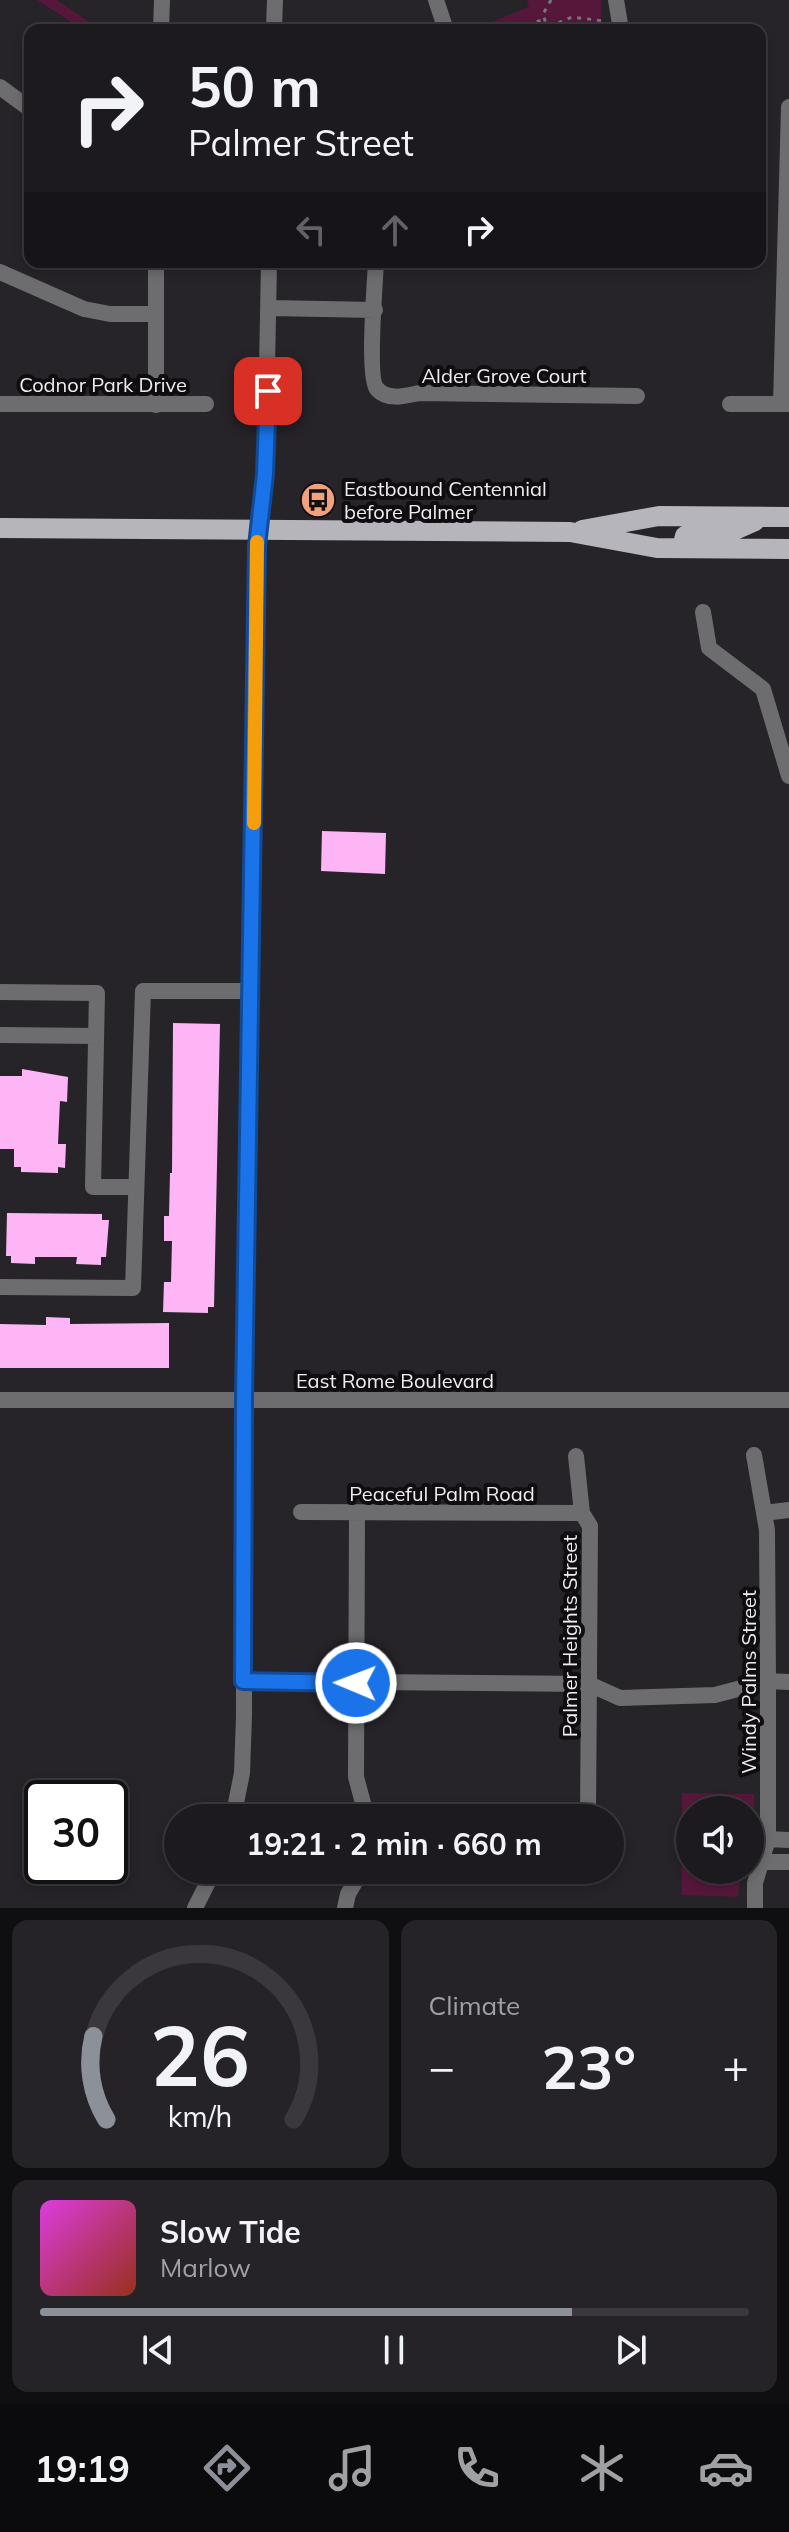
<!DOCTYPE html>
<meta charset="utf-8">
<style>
body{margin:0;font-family:Mulish,sans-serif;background:#252328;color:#f1f3f6;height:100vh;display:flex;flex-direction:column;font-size:30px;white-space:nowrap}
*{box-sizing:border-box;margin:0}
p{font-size:26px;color:#a0a1a4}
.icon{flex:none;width:44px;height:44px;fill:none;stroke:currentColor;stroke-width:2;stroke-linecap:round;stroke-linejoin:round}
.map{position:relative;height:1908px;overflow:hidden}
.drawer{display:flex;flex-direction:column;gap:12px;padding:12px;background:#0f0e11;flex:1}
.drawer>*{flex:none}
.hud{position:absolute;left:24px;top:24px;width:742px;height:244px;border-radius:16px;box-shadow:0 4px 12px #0003,0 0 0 2px #3a383d;background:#1c1a1f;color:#f1f3f6;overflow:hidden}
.tools{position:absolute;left:676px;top:1796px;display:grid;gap:16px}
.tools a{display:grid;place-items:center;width:88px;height:88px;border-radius:50%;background:#1c1a1f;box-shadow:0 4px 12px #0003,0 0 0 2px #3a383d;font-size:40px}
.speed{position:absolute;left:24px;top:1780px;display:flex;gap:16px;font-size:40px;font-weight:700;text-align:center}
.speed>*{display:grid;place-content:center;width:104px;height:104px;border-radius:50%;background:#1c1a1f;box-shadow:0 4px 12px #0003,0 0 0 2px #3a383d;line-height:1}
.speed .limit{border:4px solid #111;border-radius:12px;background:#fff;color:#111}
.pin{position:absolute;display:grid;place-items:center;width:68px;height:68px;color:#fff;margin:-34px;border-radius:16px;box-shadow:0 4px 12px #0006}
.me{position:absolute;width:88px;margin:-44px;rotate:271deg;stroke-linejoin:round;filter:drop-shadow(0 0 6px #0008)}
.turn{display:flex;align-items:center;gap:28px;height:168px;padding:0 32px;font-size:36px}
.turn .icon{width:104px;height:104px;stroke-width:2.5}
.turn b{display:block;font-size:56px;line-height:68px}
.lanes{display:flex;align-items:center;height:76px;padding:0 32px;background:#0003;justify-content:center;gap:40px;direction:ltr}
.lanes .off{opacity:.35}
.big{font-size:60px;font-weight:700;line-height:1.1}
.drawer .tile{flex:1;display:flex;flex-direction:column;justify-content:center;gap:12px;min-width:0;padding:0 28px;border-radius:16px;background:#252328}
.drawer .dial{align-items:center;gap:0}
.dial svg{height:208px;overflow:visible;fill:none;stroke:#3a383d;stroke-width:7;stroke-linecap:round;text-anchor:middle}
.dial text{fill:#f1f3f6;stroke:none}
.song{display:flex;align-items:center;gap:24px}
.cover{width:96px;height:96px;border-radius:12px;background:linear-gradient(135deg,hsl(300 70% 55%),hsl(10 70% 35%))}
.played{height:8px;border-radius:4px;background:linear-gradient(90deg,#8c9099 75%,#3a383d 75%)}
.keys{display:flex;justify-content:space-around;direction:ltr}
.heat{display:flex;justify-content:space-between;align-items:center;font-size:44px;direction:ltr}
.drawer .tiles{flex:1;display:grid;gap:12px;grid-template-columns:1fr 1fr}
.tile:last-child{grid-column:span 2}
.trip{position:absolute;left:164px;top:1804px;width:460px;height:80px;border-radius:40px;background:#1c1a1f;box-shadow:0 4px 12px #0003,0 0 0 2px #3a383d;font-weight:700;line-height:80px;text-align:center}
.menu{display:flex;height:128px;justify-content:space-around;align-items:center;background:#0b0a0c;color:#a0a1a4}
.menu .icon{width:56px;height:56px}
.menu .current{color:#8c9099}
.menu b{font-size:36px;color:#f1f3f6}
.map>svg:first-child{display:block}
.green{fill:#56173b}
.building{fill:#fdb5f6}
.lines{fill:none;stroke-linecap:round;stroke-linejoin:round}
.path{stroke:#79767b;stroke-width:3;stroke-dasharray:4 6;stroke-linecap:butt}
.minor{stroke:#6d6d70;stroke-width:16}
.major{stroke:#b6b5bc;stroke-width:20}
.route-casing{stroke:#114b97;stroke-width:20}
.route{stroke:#1a73e8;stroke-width:14}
.slow{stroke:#f59e0b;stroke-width:14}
.labels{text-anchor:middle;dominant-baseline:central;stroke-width:8;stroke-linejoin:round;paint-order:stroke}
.street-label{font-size:20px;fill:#efedf1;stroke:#0f0d10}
.poi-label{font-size:20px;fill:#efedf1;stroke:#0f0d10;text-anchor:start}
</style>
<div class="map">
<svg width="789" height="1908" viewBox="0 0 789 1908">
<rect width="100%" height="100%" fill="#262329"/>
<path class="green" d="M37 0H57L95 26H145V30H84Z
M527 0H601V29L471 30 529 7Z
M682 1793 754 1794V1822L750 1834V1810H690V1870H741L738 1897 682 1895Z"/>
<path class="building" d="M322 831 386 833 385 874 321 871Z
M173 1023 220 1024 214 1307H208V1313L163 1312 164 1282H171L172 1241H164V1216H169L170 1173H172Z
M22 1069 68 1077 67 1102 60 1101 58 1144H66L65 1168 58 1167V1173L21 1172V1167H14V1149H0V1076H22Z
M7 1213 102 1214V1220H109L106 1257H101V1265L76 1264 77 1257H35V1264L11 1263V1256H6Z
M46 1317 70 1318V1324L169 1323V1368H0V1324L46 1325Z"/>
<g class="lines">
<path class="path" d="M551 0 543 14 546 24 551 26 572 17 604 21
M508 30 542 20"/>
<path class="minor" d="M436 0 446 30
M616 0 621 30
M161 30 162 0
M274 30 275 0
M0 87 30 109
M376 262C375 283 367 378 377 389 388 401 405 396 419 393L637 396
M0 272 84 309 110 314H156
M270 308 375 310
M0 404H206
M730 404H789
M781 404 789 107
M156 405V271
M703 612 709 648 763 689 789 776
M0 992 97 993 93 1187H136
M0 1035 96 1036
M0 1287 133 1288 143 991H250
M0 1400H789
M754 1455 767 1530 768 1681V1839L755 1883V1908
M576 1456 582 1513 590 1526 588 1818
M301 1512 582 1513
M357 1513 356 1777 367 1818
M764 1513 789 1510
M243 1681 589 1684 620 1698 715 1695 768 1681 789 1682
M233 1818 242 1773 244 1716V1399L257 529 265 474 269 262
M768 1839 789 1840
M761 1862H789
M195 1908 214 1870
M345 1908 348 1894 362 1870"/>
<path class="major" d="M0 528 570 532 657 548 789 549
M582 530 659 516 789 517
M682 548 685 536 692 532H730L755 521"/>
</g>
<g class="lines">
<g class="route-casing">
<path id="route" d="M268 391 265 474 257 546 244 1399 243 1681 356 1683"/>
</g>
<use href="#route" class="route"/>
<path class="slow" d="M254 823 257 542"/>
</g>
<defs>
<g id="bus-disc" transform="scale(1.8)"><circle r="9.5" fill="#f1a17e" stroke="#0f0d10"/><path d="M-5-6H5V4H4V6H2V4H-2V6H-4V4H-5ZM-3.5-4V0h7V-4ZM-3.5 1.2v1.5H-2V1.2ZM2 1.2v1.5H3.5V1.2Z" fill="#111"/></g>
</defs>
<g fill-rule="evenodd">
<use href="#bus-disc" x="318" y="500"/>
</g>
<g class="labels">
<g class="street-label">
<text x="504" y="375">Alder Grove Court</text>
<text x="103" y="384">Codnor Park Drive</text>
<text x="395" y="1380">East Rome Boulevard</text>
<text x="442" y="1493">Peaceful Palm Road</text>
<text transform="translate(569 1636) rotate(-90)">Palmer Heights Street</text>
<text transform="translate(748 1682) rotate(-90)">Windy Palms Street</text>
</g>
<g class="poi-label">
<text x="344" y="488">Eastbound Centennial<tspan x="344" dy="23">before Palmer</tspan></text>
</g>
</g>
</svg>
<div class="tools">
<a><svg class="icon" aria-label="sound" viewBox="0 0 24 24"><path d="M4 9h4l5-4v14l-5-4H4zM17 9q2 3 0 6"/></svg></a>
</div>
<div class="speed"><div class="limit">30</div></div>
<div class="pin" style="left:268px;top:391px;background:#d93025"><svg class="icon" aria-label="arrive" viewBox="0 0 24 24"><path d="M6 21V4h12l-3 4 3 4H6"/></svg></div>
<svg class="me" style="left:356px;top:1683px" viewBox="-20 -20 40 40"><circle r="17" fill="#1a73e8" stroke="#fff" stroke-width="3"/><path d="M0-11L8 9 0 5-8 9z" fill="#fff"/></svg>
<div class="trip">19:21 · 2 min · 660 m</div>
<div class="hud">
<div class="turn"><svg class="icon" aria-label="right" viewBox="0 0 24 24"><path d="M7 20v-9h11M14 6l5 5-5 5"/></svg><div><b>50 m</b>Palmer Street</div></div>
<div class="lanes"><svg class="icon off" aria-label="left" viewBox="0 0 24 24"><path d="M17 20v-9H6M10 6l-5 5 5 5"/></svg><svg class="icon off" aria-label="ahead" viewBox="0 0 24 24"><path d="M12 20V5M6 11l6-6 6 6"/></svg><svg class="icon" aria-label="right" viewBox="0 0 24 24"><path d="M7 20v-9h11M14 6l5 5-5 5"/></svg></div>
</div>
</div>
<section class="drawer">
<div class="tiles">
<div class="tile dial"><svg viewBox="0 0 100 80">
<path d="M14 69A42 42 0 1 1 86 69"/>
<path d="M14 69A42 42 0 0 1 9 37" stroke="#8c9099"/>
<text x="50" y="56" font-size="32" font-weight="700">26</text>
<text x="50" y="72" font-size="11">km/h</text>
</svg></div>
<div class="tile"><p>Climate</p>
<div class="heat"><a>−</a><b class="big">23°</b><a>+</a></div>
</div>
<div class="tile">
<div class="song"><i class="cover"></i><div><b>Slow Tide</b><p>Marlow</p></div></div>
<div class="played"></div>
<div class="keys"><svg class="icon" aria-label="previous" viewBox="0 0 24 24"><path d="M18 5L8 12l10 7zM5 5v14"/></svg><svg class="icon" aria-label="pause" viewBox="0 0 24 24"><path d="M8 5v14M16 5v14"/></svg><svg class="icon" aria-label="next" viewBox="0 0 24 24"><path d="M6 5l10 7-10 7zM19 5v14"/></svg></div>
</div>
</div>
</section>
<nav class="menu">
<b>19:19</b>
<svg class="icon current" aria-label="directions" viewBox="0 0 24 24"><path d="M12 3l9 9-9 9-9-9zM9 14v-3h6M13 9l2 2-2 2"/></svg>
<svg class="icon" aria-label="music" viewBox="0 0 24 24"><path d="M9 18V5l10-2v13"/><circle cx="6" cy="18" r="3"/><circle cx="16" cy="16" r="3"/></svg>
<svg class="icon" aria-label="phone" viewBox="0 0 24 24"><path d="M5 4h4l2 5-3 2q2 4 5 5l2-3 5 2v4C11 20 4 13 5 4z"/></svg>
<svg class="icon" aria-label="climate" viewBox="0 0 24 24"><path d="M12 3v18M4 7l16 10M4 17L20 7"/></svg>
<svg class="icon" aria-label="car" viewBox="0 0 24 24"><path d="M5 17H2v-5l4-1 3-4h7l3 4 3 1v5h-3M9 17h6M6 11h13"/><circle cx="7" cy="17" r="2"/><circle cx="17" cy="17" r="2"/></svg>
</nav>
